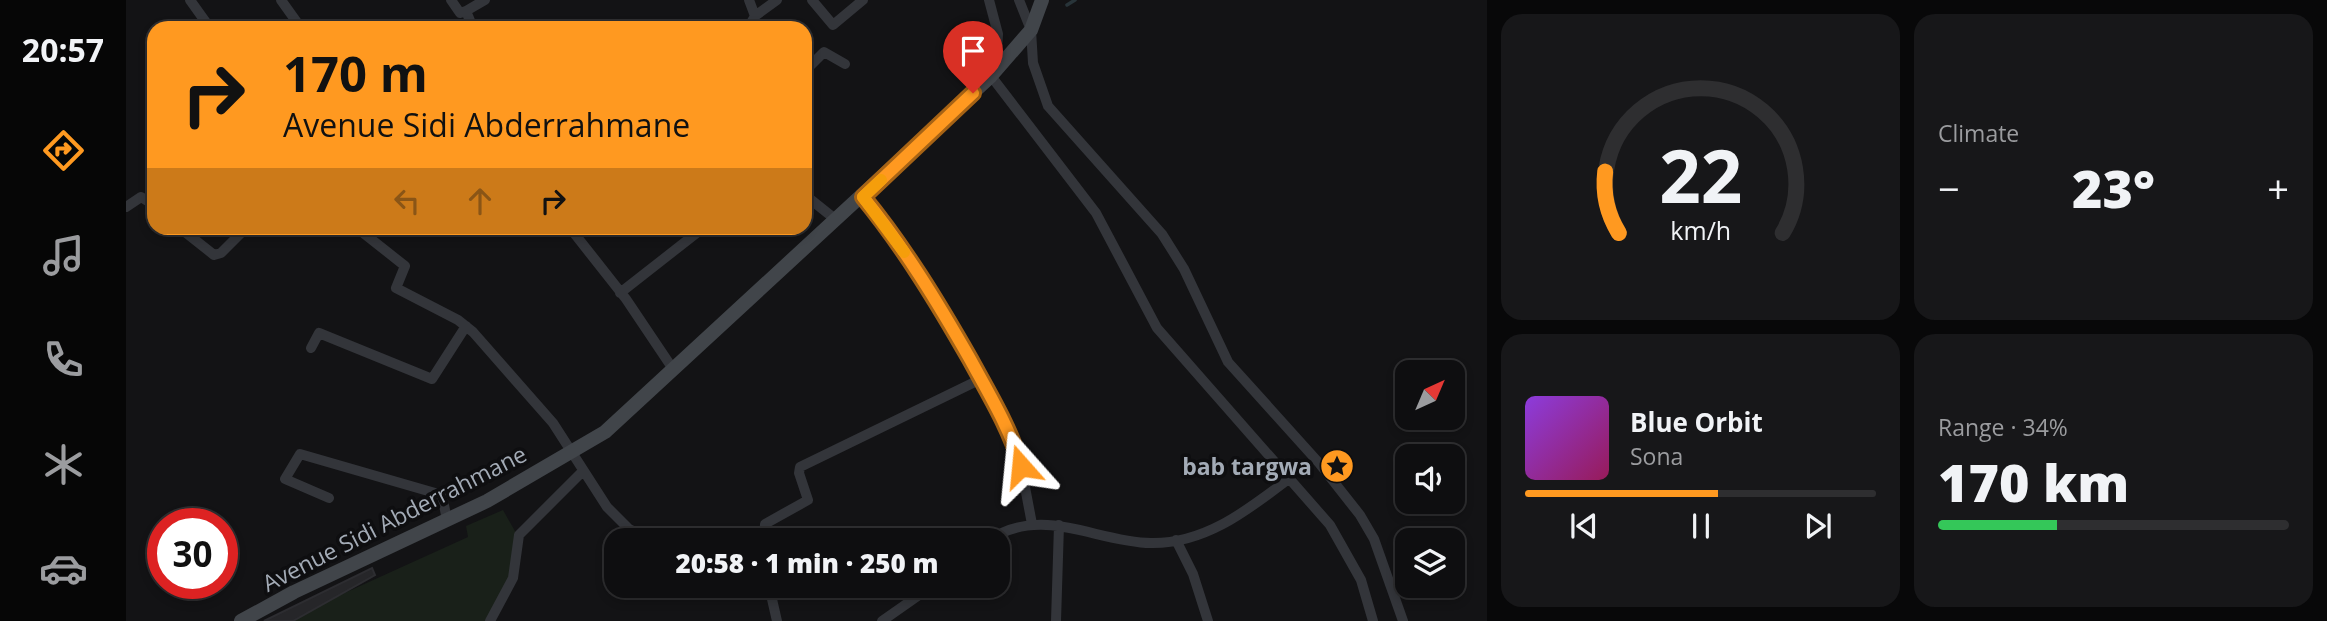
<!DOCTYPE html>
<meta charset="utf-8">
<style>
body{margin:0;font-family:"Open Sans",sans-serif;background:#171719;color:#f1f3f6;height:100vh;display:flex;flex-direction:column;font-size:26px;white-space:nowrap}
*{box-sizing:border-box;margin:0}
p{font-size:23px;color:#9b9c9f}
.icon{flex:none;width:38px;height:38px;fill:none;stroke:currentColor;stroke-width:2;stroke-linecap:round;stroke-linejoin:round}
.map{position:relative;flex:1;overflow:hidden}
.side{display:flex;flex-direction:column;gap:14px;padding:14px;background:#080809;width:840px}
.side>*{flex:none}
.top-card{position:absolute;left:21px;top:21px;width:665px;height:214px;border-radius:21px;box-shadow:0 4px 10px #0003,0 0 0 2px #2e2e30;background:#ff9920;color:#111;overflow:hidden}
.needle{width:46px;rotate:44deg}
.controls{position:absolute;left:1269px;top:360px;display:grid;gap:14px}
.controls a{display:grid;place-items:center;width:70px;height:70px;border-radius:14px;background:#0e0e10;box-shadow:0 4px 10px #0003,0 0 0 2px #2e2e30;font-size:35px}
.speed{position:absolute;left:21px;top:508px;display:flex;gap:14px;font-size:35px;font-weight:700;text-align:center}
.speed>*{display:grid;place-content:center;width:91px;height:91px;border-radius:50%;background:#0e0e10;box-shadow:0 4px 10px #0003,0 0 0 2px #2e2e30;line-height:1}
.speed .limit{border:10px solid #d22;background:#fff;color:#111}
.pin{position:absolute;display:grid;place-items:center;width:60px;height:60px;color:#fff;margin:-72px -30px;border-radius:50% 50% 50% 0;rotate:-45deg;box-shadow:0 0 7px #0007}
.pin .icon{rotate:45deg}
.me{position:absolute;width:77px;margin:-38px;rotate:342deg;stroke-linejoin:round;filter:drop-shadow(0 0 5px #0008)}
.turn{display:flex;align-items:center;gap:24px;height:147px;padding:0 21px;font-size:32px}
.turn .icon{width:91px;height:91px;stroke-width:2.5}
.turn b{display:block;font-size:49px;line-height:60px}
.lanes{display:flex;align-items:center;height:66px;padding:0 21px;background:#0003;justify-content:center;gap:35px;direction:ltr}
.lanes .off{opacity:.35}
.big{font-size:52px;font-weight:800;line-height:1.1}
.side .widget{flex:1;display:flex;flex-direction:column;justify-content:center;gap:10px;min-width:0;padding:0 24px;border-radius:21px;background:#171719}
.side .dial{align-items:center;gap:0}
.dial svg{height:182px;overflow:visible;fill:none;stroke:#2e2e30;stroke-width:7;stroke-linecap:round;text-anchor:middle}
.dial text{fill:#f1f3f6;stroke:none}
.song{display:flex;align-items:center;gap:21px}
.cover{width:84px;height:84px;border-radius:10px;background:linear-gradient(135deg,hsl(270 70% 55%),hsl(330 70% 35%))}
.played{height:7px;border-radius:4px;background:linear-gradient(90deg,#ff9920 55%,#2e2e30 55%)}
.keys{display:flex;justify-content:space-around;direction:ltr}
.heat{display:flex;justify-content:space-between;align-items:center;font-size:38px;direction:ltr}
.charge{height:10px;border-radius:5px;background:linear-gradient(90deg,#34c759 34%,#2e2e30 0)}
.side .tiles{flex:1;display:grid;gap:14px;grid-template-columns:repeat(2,1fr)}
.trip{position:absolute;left:478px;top:528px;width:406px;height:70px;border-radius:21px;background:#0e0e10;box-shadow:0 4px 10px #0003,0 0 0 2px #2e2e30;font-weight:800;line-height:70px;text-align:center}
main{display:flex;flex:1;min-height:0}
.dock{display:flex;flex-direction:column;width:126px;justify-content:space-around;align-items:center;background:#060606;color:#9b9c9f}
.dock .icon{width:49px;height:49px}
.dock .current{color:#ff9920}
.dock b{font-size:32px;color:#f1f3f6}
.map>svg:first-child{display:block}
.green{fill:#192019}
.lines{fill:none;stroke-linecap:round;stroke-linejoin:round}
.stream{stroke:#283439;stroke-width:3.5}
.building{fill:#262629;stroke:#2d2d31;stroke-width:2}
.street{stroke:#33353a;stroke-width:10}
.secondary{stroke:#41454a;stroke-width:14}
.route-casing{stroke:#a66315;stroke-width:18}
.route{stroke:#ff9920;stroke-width:12}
.slow{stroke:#f59e0b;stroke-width:12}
.labels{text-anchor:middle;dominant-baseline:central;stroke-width:7;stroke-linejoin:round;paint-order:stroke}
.poi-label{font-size:23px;font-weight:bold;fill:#a3abb6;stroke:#0e0e10;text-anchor:end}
.street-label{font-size:23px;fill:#a3abb6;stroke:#0e0e10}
</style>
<main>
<nav class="dock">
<b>20:57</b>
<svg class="icon current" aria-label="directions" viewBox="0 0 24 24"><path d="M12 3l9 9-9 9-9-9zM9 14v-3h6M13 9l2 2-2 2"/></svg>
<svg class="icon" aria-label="music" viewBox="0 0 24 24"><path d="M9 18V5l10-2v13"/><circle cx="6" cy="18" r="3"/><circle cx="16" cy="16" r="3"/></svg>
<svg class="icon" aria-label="phone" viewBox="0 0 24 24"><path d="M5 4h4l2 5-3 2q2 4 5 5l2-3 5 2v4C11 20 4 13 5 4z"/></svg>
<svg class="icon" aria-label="climate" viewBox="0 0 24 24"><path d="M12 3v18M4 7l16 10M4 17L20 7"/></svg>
<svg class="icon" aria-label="car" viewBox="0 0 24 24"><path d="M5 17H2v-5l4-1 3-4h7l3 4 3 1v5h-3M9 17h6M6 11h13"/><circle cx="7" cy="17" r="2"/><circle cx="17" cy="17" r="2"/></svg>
</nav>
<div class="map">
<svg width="1361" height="621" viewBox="0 0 1361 621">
<rect width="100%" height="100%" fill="#131315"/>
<path class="green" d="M377 510 390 533 385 577 363 621H164L201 601 342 537 340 526Z"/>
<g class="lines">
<path class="stream" d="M941 5 949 0"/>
</g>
<path class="building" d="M246 568 249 575 167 621H138Z"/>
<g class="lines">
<path class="street" d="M64 0 84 28
M155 0 175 28
M325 0 334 13 340 11
M686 0 707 25 737 0
M863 0 872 34 870 69
M893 0 905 30 907 63 922 106 1036 234 1058 269 1102 362 1193 463 1234 515 1248 539 1277 621
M629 16 651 0
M347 28 340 11 359 0
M622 28 629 16 623 0
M679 71 698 52 719 64
M865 76 970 213 1031 328 1204 525 1235 580 1247 621
M679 195 709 219
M738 197 808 299 880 425 895 466 906 524
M0 207 15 197 28 205
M54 228 88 255 95 253 120 228
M231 228 279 266 270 288 332 320 347 332 427 423 481 507 503 529 527 541
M444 228 500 299 547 369
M494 293 577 228
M185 348 193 333 306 379 340 326
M203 498 159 479 174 454 316 495 321 520
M1050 540 1067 574 1082 621
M638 541 639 524 682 500 673 473 674 467 855 379
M862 541C915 504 969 542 1025 543 1080 544 1123 509 1164 478
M578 586 592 590 607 586
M643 586 651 621
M364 621 387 578 393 535 457 471
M756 621 806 586
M930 621 933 525"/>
<path class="secondary" d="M115 621 168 592 361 501 479 432 865 76 905 30 916 0"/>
</g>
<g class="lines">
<g class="route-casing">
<path id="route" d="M847 93 737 197C778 247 812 303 844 359 863 394 884 428 895 466"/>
</g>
<use href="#route" class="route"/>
<path class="slow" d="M755 180 737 197 778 252"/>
</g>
<defs>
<g id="sight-disc" transform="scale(1.75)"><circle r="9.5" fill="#ff9920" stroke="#0e0e10"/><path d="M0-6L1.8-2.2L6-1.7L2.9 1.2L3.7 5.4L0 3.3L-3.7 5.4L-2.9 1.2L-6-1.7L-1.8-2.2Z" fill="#111"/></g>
</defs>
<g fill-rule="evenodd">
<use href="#sight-disc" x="1211" y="466"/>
</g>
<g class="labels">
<g class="poi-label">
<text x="1186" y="466">bab targwa</text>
</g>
<g class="street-label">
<text transform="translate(268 518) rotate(-27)">Avenue Sidi Abderrahmane</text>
</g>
</g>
</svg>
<div class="controls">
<a><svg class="needle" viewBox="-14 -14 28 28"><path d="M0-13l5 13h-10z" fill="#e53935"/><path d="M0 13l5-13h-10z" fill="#9b9c9f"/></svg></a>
<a><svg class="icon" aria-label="sound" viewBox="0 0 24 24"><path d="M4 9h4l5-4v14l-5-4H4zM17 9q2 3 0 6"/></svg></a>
<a><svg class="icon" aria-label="layers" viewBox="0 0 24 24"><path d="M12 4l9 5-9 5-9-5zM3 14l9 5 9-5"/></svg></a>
</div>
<div class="speed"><div class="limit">30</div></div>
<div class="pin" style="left:847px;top:93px;background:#d93025"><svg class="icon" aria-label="arrive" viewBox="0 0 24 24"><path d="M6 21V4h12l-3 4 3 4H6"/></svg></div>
<svg class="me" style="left:895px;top:466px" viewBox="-20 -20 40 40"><path d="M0-17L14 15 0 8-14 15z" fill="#ff9920" stroke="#fff" stroke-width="4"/></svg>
<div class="trip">20:58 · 1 min · 250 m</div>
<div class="top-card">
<div class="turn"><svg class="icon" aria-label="right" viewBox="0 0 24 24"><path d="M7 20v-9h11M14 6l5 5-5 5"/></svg><div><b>170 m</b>Avenue Sidi Abderrahmane</div></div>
<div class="lanes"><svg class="icon off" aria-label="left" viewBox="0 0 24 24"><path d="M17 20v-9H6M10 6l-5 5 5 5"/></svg><svg class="icon off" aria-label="ahead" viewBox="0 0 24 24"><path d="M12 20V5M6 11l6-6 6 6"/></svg><svg class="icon" aria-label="right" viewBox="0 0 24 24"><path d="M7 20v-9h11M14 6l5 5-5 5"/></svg></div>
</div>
</div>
<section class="side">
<div class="tiles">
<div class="widget dial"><svg viewBox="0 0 100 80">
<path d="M14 69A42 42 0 1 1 86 69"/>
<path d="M14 69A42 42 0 0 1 8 42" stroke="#ff9920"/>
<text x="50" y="56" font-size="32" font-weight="700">22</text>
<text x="50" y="72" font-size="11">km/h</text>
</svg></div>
<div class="widget"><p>Climate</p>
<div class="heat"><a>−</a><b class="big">23°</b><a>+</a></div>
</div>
<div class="widget">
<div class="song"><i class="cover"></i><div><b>Blue Orbit</b><p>Sona</p></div></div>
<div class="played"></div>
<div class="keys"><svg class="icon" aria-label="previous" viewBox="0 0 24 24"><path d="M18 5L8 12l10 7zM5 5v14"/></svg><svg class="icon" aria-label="pause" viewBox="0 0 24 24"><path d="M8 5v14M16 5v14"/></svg><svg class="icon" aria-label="next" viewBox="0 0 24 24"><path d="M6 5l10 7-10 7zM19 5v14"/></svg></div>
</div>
<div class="widget"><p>Range · 34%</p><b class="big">170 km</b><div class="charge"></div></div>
</div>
</section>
</main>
